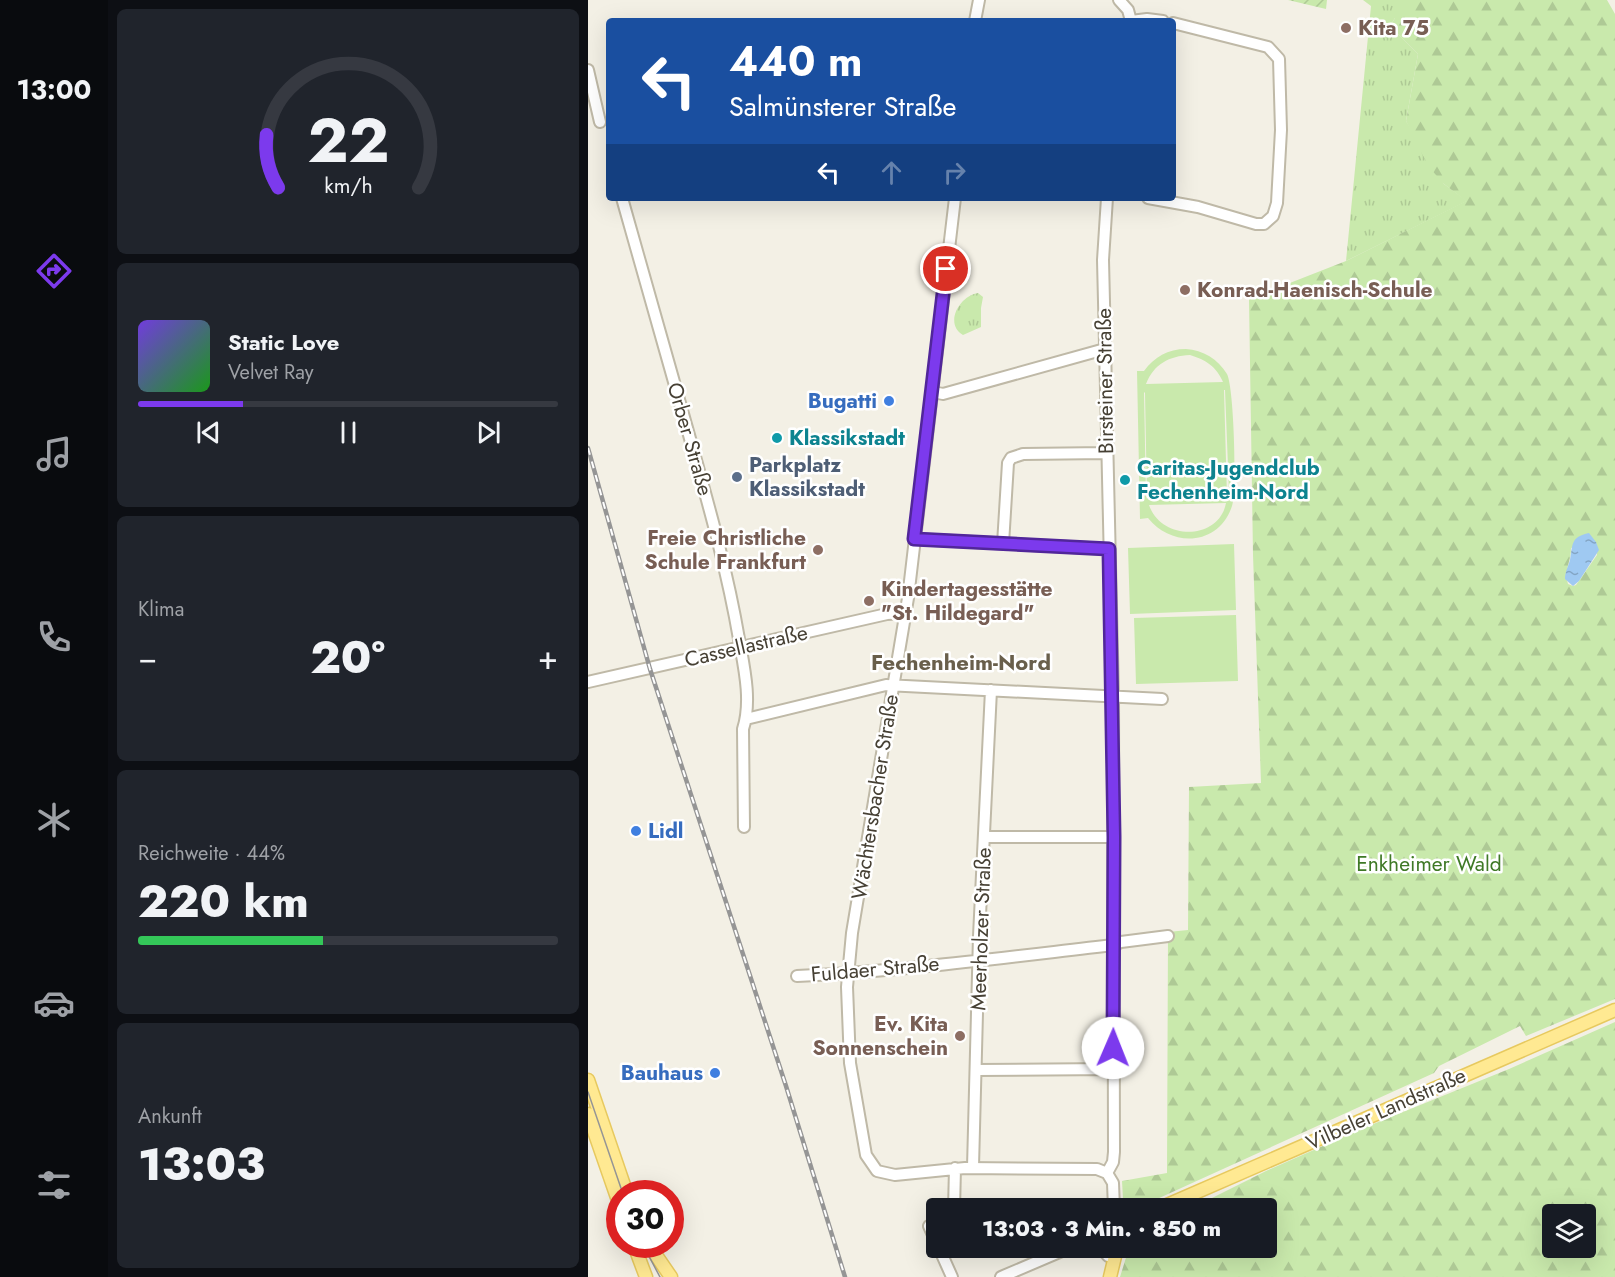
<!DOCTYPE html>
<html lang="de">
<meta charset="utf-8">
<style>
body{margin:0;font-family:Jost,sans-serif;background:#20242c;color:#f1f3f6;height:100vh;display:flex;flex-direction:column;font-size:22px;white-space:nowrap}
*{box-sizing:border-box;margin:0}
p{font-size:20px;color:#9ea1a6}
.icon{flex:none;width:33px;height:33px;fill:none;stroke:currentColor;stroke-width:2;stroke-linecap:round;stroke-linejoin:round}
.map{position:relative;flex:1;overflow:hidden}
.side{display:flex;flex-direction:column;gap:9px;padding:9px;background:#0d0f14;width:480px}
.side>*{flex:none}
.top-card{position:absolute;left:18px;top:18px;width:570px;height:183px;border-radius:6px;box-shadow:0 6px 24px #0002;background:#1a4fa0;color:#fff;overflow:hidden}
.buttons{position:absolute;left:954px;top:1204px;display:grid;gap:12px}
.buttons a{display:grid;place-items:center;width:54px;height:54px;border-radius:6px;background:#171b24;box-shadow:0 6px 24px #0002;font-size:30px}
.speed{position:absolute;left:18px;top:1180px;display:flex;gap:12px;font-size:30px;font-weight:700;text-align:center}
.speed>*{display:grid;place-content:center;width:78px;height:78px;border-radius:50%;background:#171b24;box-shadow:0 6px 24px #0002;line-height:1}
.speed .limit{border:9px solid #d22;background:#fff;color:#111}
.pin{position:absolute;display:grid;place-items:center;width:51px;height:51px;color:#fff;margin:-26px;border:3px solid #fff;border-radius:50%;box-shadow:0 2px 6px #0007}
.me{position:absolute;width:66px;margin:-33px;rotate:1deg;stroke-linejoin:round;filter:drop-shadow(0 0 4px #0008)}
.turn{display:flex;align-items:center;gap:21px;height:126px;padding:0 24px;font-size:27px}
.turn .icon{width:78px;height:78px;stroke-width:2.5}
.turn b{display:block;font-size:42px;line-height:51px}
.lanes{display:flex;align-items:center;height:57px;padding:0 24px;background:#0003;justify-content:center;gap:30px;direction:ltr}
.lanes .off{opacity:.35}
.big{font-size:45px;font-weight:800;line-height:1.1}
.side .tile{flex:1;display:flex;flex-direction:column;justify-content:center;gap:9px;min-width:0;padding:0 21px;border-radius:9px;background:#20242c}
.side .dial{align-items:center;gap:0}
.dial svg{height:156px;overflow:visible;fill:none;stroke:#363941;stroke-width:7;stroke-linecap:round;text-anchor:middle}
.dial text{fill:#f1f3f6;stroke:none}
.song{display:flex;align-items:center;gap:18px}
.cover{width:72px;height:72px;border-radius:9px;background:linear-gradient(135deg,hsl(260 70% 55%),hsl(120 70% 35%))}
.played{height:6px;border-radius:3px;background:linear-gradient(90deg,#7c3aed 25%,#363941 25%)}
.keys{display:flex;justify-content:space-around;direction:ltr}
.heat{display:flex;justify-content:space-between;align-items:center;font-size:33px;direction:ltr}
.charge{height:9px;border-radius:4px;background:linear-gradient(90deg,#34c759 44%,#363941 0)}
.trip{position:absolute;left:338px;top:1198px;width:351px;height:60px;border-radius:6px;background:#171b24;box-shadow:0 6px 24px #0002;font-weight:800;line-height:60px;text-align:center}
main{display:flex;flex:1;min-height:0}
.menu{display:flex;flex-direction:column;width:108px;justify-content:space-around;align-items:center;background:#090b0e;color:#9ea1a6}
.menu .icon{width:42px;height:42px}
.menu .on{color:#7c3aed}
.menu b{font-size:27px;color:#f1f3f6}
.map>svg:first-child{display:block}
.grass{fill:url(#grass-tufts)}
.forest{fill:url(#forest-firs);fill-rule:evenodd}
.garden{fill:url(#garden-furrows)}
.pitch{fill:#c9e9ac;fill-rule:evenodd}
.water{fill:url(#water-ripples)}
.lines{fill:none;stroke-linecap:round;stroke-linejoin:round}
.minor-casing{stroke:#bfb9a7;stroke-width:14}
.major-casing{stroke:#e7c95f;stroke-width:15}
.minor{stroke:#fff;stroke-width:10}
.major{stroke:#ffe992;stroke-width:12}
.tram{stroke:#959595;stroke-width:1.5}
.rail-casing{stroke:#959595;stroke-width:4.5}
.rail{stroke:#fff;stroke-width:2;stroke-dasharray:7;stroke-linecap:butt}
.route-casing{stroke:#51269a;stroke-width:15}
.route{stroke:#7c3aed;stroke-width:10}
.education-dot{fill:#8d6e63;stroke:#fff;stroke-width:2}
.shop-dot{fill:#3f7fe0;stroke:#fff;stroke-width:2}
.culture-dot{fill:#0f9aa8;stroke:#fff;stroke-width:2}
.service-dot{fill:#5c6f8a;stroke:#fff;stroke-width:2}
.labels{text-anchor:middle;dominant-baseline:central;stroke-width:5;stroke-linejoin:round;paint-order:stroke}
.education-label{font-size:21px;font-weight:bold;fill:#785e54;stroke:#fff;text-anchor:start}
.street-label{font-size:21px;fill:#464034;stroke:#fff}
.shop-label{font-size:21px;font-weight:bold;fill:#366cbe;stroke:#fff;text-anchor:end}
.culture-label{font-size:21px;font-weight:bold;fill:#0d838f;stroke:#fff;text-anchor:start}
.service-label{font-size:21px;font-weight:bold;fill:#4e5e75;stroke:#fff;text-anchor:start}
.park-label{font-size:21px;fill:#3f7926;stroke:#fff}
.neighbourhood-label{font-size:22px;font-weight:bold;fill:#695f4b;stroke:#fff}
</style>
<main>
<nav class="menu">
<b>13:00</b>
<svg class="icon on" aria-label="directions" viewBox="0 0 24 24"><path d="M12 3l9 9-9 9-9-9zM9 14v-3h6M13 9l2 2-2 2"/></svg>
<svg class="icon" aria-label="music" viewBox="0 0 24 24"><path d="M9 18V5l10-2v13"/><circle cx="6" cy="18" r="3"/><circle cx="16" cy="16" r="3"/></svg>
<svg class="icon" aria-label="phone" viewBox="0 0 24 24"><path d="M5 4h4l2 5-3 2q2 4 5 5l2-3 5 2v4C11 20 4 13 5 4z"/></svg>
<svg class="icon" aria-label="climate" viewBox="0 0 24 24"><path d="M12 3v18M4 7l16 10M4 17L20 7"/></svg>
<svg class="icon" aria-label="car" viewBox="0 0 24 24"><path d="M5 17H2v-5l4-1 3-4h7l3 4 3 1v5h-3M9 17h6M6 11h13"/><circle cx="7" cy="17" r="2"/><circle cx="17" cy="17" r="2"/></svg>
<svg class="icon" aria-label="filters" viewBox="0 0 24 24"><path d="M4 7h16M4 17h16"/><circle cx="9" cy="7" r="2"/><circle cx="15" cy="17" r="2"/></svg>
</nav>
<section class="side">
<div class="tile dial"><svg viewBox="0 0 100 80">
<path d="M14 69A42 42 0 1 1 86 69"/>
<path d="M14 69A42 42 0 0 1 8 42" stroke="#7c3aed"/>
<text x="50" y="56" font-size="32" font-weight="700">22</text>
<text x="50" y="72" font-size="11">km/h</text>
</svg></div>
<div class="tile">
<div class="song"><i class="cover"></i><div><b>Static Love</b><p>Velvet Ray</p></div></div>
<div class="played"></div>
<div class="keys"><svg class="icon" aria-label="previous" viewBox="0 0 24 24"><path d="M18 5L8 12l10 7zM5 5v14"/></svg><svg class="icon" aria-label="pause" viewBox="0 0 24 24"><path d="M8 5v14M16 5v14"/></svg><svg class="icon" aria-label="next" viewBox="0 0 24 24"><path d="M6 5l10 7-10 7zM19 5v14"/></svg></div>
</div>
<div class="tile"><p>Klima</p>
<div class="heat"><a>−</a><b class="big">20°</b><a>+</a></div>
</div>
<div class="tile"><p>Reichweite · 44%</p><b class="big">220 km</b><div class="charge"></div></div>
<div class="tile"><p>Ankunft</p><b class="big">13:03</b></div>
</section>
<div class="map">
<svg width="1027" height="1277" viewBox="0 0 1027 1277">
<defs>
<pattern id="grass-tufts" width="24" height="20" patternUnits="userSpaceOnUse" patternTransform="scale(1.5)"><rect width="24" height="20" fill="#c9e9ac"/><path d="M3 7l-1-3M5 7V3M7 7l1-3M15 17l-1-3M17 17v-4M19 17l1-3" fill="none" stroke="#aec995"/></pattern>
<pattern id="forest-firs" width="22" height="20" patternUnits="userSpaceOnUse" patternTransform="scale(1.5)"><rect width="22" height="20" fill="#c9e9ac"/><path d="M5 1l3.5 6h-7zM16 11l3.5 6h-7z" fill="#aec995"/></pattern>
<pattern id="garden-furrows" width="10" height="10" patternUnits="userSpaceOnUse" patternTransform="scale(1.5)"><rect width="10" height="10" fill="#c9e9ac"/><path d="M-1 1l2-2M0 10L10 0M9 11l2-2" fill="none" stroke="#aec995"/></pattern>
<pattern id="water-ripples" width="26" height="14" patternUnits="userSpaceOnUse" patternTransform="scale(1.5)"><rect width="26" height="14" fill="#9fc9f2"/><path d="M2 4q2-2 4 0t4 0M15 11q2-2 4 0t4 0" fill="none" stroke="#83a5c5"/></pattern>
</defs>
<rect width="100%" height="100%" fill="#f3f0e5"/>
<path class="grass" d="M775 0H807V18L802 26 830 54 818 121 856 184 879 201 758 261 783 6Z
M390 293 395 297 393 308V327L375 335C356 324 371 296 390 293Z"/>
<path class="forest" d="M807 0H1019L1027 14V999L938 1036 932 1026 851 1066 846 1073 547 1209 535 1199 534 1181 579 1173 580 932 600 930 601 787 673 783 665 555 661 299 758 261 878 201 856 184 840 166 818 121 830 54 802 26 807 18ZM1008 542 1009 555 988 585 985 586 980 584C976 568 983 563 983 548Z
M1027 1022V1277H532L541 1248H678V1209H602L678 1171 778 1127 921 1069ZM964 1215H998V1248H964Z"/>
<path class="garden" d="M700 0H739L738 9Z"/>
<path class="pitch" d="M598 349C615 350 630 359 639 374 646 387 649 491 644 506 631 546 584 548 560 518L552 519 549 371H556C566 357 580 349 598 349ZM602 355C618 360 628 366 635 382L558 384C566 364 581 356 602 355ZM637 390 641 492 639 497 636 390ZM556 392 557 393 559 499 558 496ZM638 503C631 541 573 541 561 505Z
M646 544 648 610 542 614 540 548Z
M648 615 650 681 548 684 546 618Z"/>
<path class="water" d="M1001 533 1008 542 1011 550 991 581 985 586 977 579C977 572 980 567 982 560 985 545 982 537 1001 533Z"/>
<g class="lines">
<g class="minor-casing">
<path id="minor" d="M531 0 540 10 543 21
M387 21 391 0
M543 21 559 19 575 21
M0 70 12 122
M34 198C56 277 78 356 101 435 120 503 139 569 151 639 156 667 164 701 155 729L156 827
M367 198 320 598 264 933 259 987 262 1063 278 1155 289 1171 307 1175 377 1168 509 1169 519 1173
M519 198 515 260 516 302 525 696 526 1152 525 1162 519 1173
M560 198 610 207 668 224H676L685 216 689 203 693 130 691 59 680 47 585 23
M345 392 355 394 517 349
M326 539 521 549
M415 544 420 463 423 458 435 454 518 453
M0 682 299 614 317 613
M158 719 298 685 574 699
M396 837H526
M209 976C315 971 420 957 526 945L533 942 580 936
M388 1070 525 1069
M385 1167 391 936 403 690
M519 1173 525 1183 526 1209
M366 1209 367 1168
M348 1223 341 1226 348 1242
M351 1248 364 1277
M513 1248 520 1256
M413 1277 481 1248"/>
</g>
<g class="major-casing">
<path id="major" d="M0 1080 39 1194
M0 1114 32 1206
M570 1209 1027 1010
M46 1245 58 1277
M61 1245 83 1277
M522 1277 529 1248"/>
</g>
<use href="#minor" class="minor"/>
<use href="#major" class="major"/>
<path class="tram" d="M0 1092 35 1194
M55 1245 72 1277"/>
<g class="rail-casing">
<path id="rail" d="M0 448 62 669 198 1086 257 1277"/>
</g>
<use href="#rail" class="rail"/>
</g>
<g class="lines">
<g class="route-casing">
<path id="route" d="M358 269 326 539 521 549 526 837 525 1048"/>
</g>
<use href="#route" class="route"/>
</g>
<g class="education-dot">
<circle cx="758" cy="28" r="6"/>
<circle cx="597" cy="290" r="6"/>
<circle cx="230" cy="550" r="6"/>
<circle cx="281" cy="601" r="6"/>
<circle cx="372" cy="1036" r="6"/>
</g>
<g class="shop-dot">
<circle cx="301" cy="401" r="6"/>
<circle cx="48" cy="831" r="6"/>
<circle cx="127" cy="1073" r="6"/>
</g>
<g class="culture-dot">
<circle cx="189" cy="438" r="6"/>
<circle cx="537" cy="480" r="6"/>
</g>
<circle class="service-dot" cx="149" cy="477" r="6"/>
<g class="labels">
<g class="education-label">
<text x="770" y="28">Kita 75</text>
<text x="609" y="290">Konrad-Haenisch-Schule</text>
<text x="218" y="538" text-anchor="end">Freie Christliche<tspan x="218" dy="24">Schule Frankfurt</tspan></text>
<text x="293" y="589">Kindertagesstätte<tspan x="293" dy="24">"St. Hildegard"</tspan></text>
<text x="360" y="1024" text-anchor="end">Ev. Kita<tspan x="360" dy="24">Sonnenschein</tspan></text>
</g>
<g class="street-label">
<text transform="translate(517 381) rotate(-91)">Birsteiner Straße</text>
<text transform="translate(102 439) rotate(74)">Orber Straße</text>
<text transform="translate(158 646) rotate(-13)">Cassellastraße</text>
<text transform="translate(287 797) rotate(-81)">Wächtersbacher Straße</text>
<text transform="translate(393 929) rotate(-88)">Meerholzer Straße</text>
<text transform="translate(287 969) rotate(-5)">Fuldaer Straße</text>
<text transform="translate(798 1109) rotate(-24)">Vilbeler Landstraße</text>
</g>
<g class="shop-label">
<text x="289" y="401">Bugatti</text>
<text x="60" y="831" text-anchor="start">Lidl</text>
<text x="115" y="1073">Bauhaus</text>
</g>
<g class="culture-label">
<text x="201" y="438">Klassikstadt</text>
<text x="549" y="468">Caritas-Jugendclub<tspan x="549" dy="24">Fechenheim-Nord</tspan></text>
</g>
<g class="service-label">
<text x="161" y="465">Parkplatz<tspan x="161" dy="24">Klassikstadt</tspan></text>
</g>
<g class="park-label">
<text x="841" y="864">Enkheimer Wald</text>
</g>
<g class="neighbourhood-label">
<text x="373" y="662">Fechenheim-Nord</text>
</g>
</g>
</svg>
<div class="buttons">
<a><svg class="icon" aria-label="layers" viewBox="0 0 24 24"><path d="M12 4l9 5-9 5-9-5zM3 14l9 5 9-5"/></svg></a>
</div>
<div class="speed"><div class="limit">30</div></div>
<div class="pin" style="left:358px;top:269px;background:#d93025"><svg class="icon" aria-label="arrive" viewBox="0 0 24 24"><path d="M6 21V4h12l-3 4 3 4H6"/></svg></div>
<svg class="me" style="left:525px;top:1048px" viewBox="-20 -20 40 40"><circle r="19" fill="#fff"/><path d="M0-13L10 11 0 6-10 11z" fill="#7c3aed"/></svg>
<div class="trip">13:03 · 3 Min. · 850 m</div>
<div class="top-card">
<div class="turn"><svg class="icon" aria-label="left" viewBox="0 0 24 24"><path d="M17 20v-9H6M10 6l-5 5 5 5"/></svg><div><b>440 m</b>Salmünsterer Straße</div></div>
<div class="lanes"><svg class="icon" aria-label="left" viewBox="0 0 24 24"><path d="M17 20v-9H6M10 6l-5 5 5 5"/></svg><svg class="icon off" aria-label="ahead" viewBox="0 0 24 24"><path d="M12 20V5M6 11l6-6 6 6"/></svg><svg class="icon off" aria-label="right" viewBox="0 0 24 24"><path d="M7 20v-9h11M14 6l5 5-5 5"/></svg></div>
</div>
</div>
</main>
